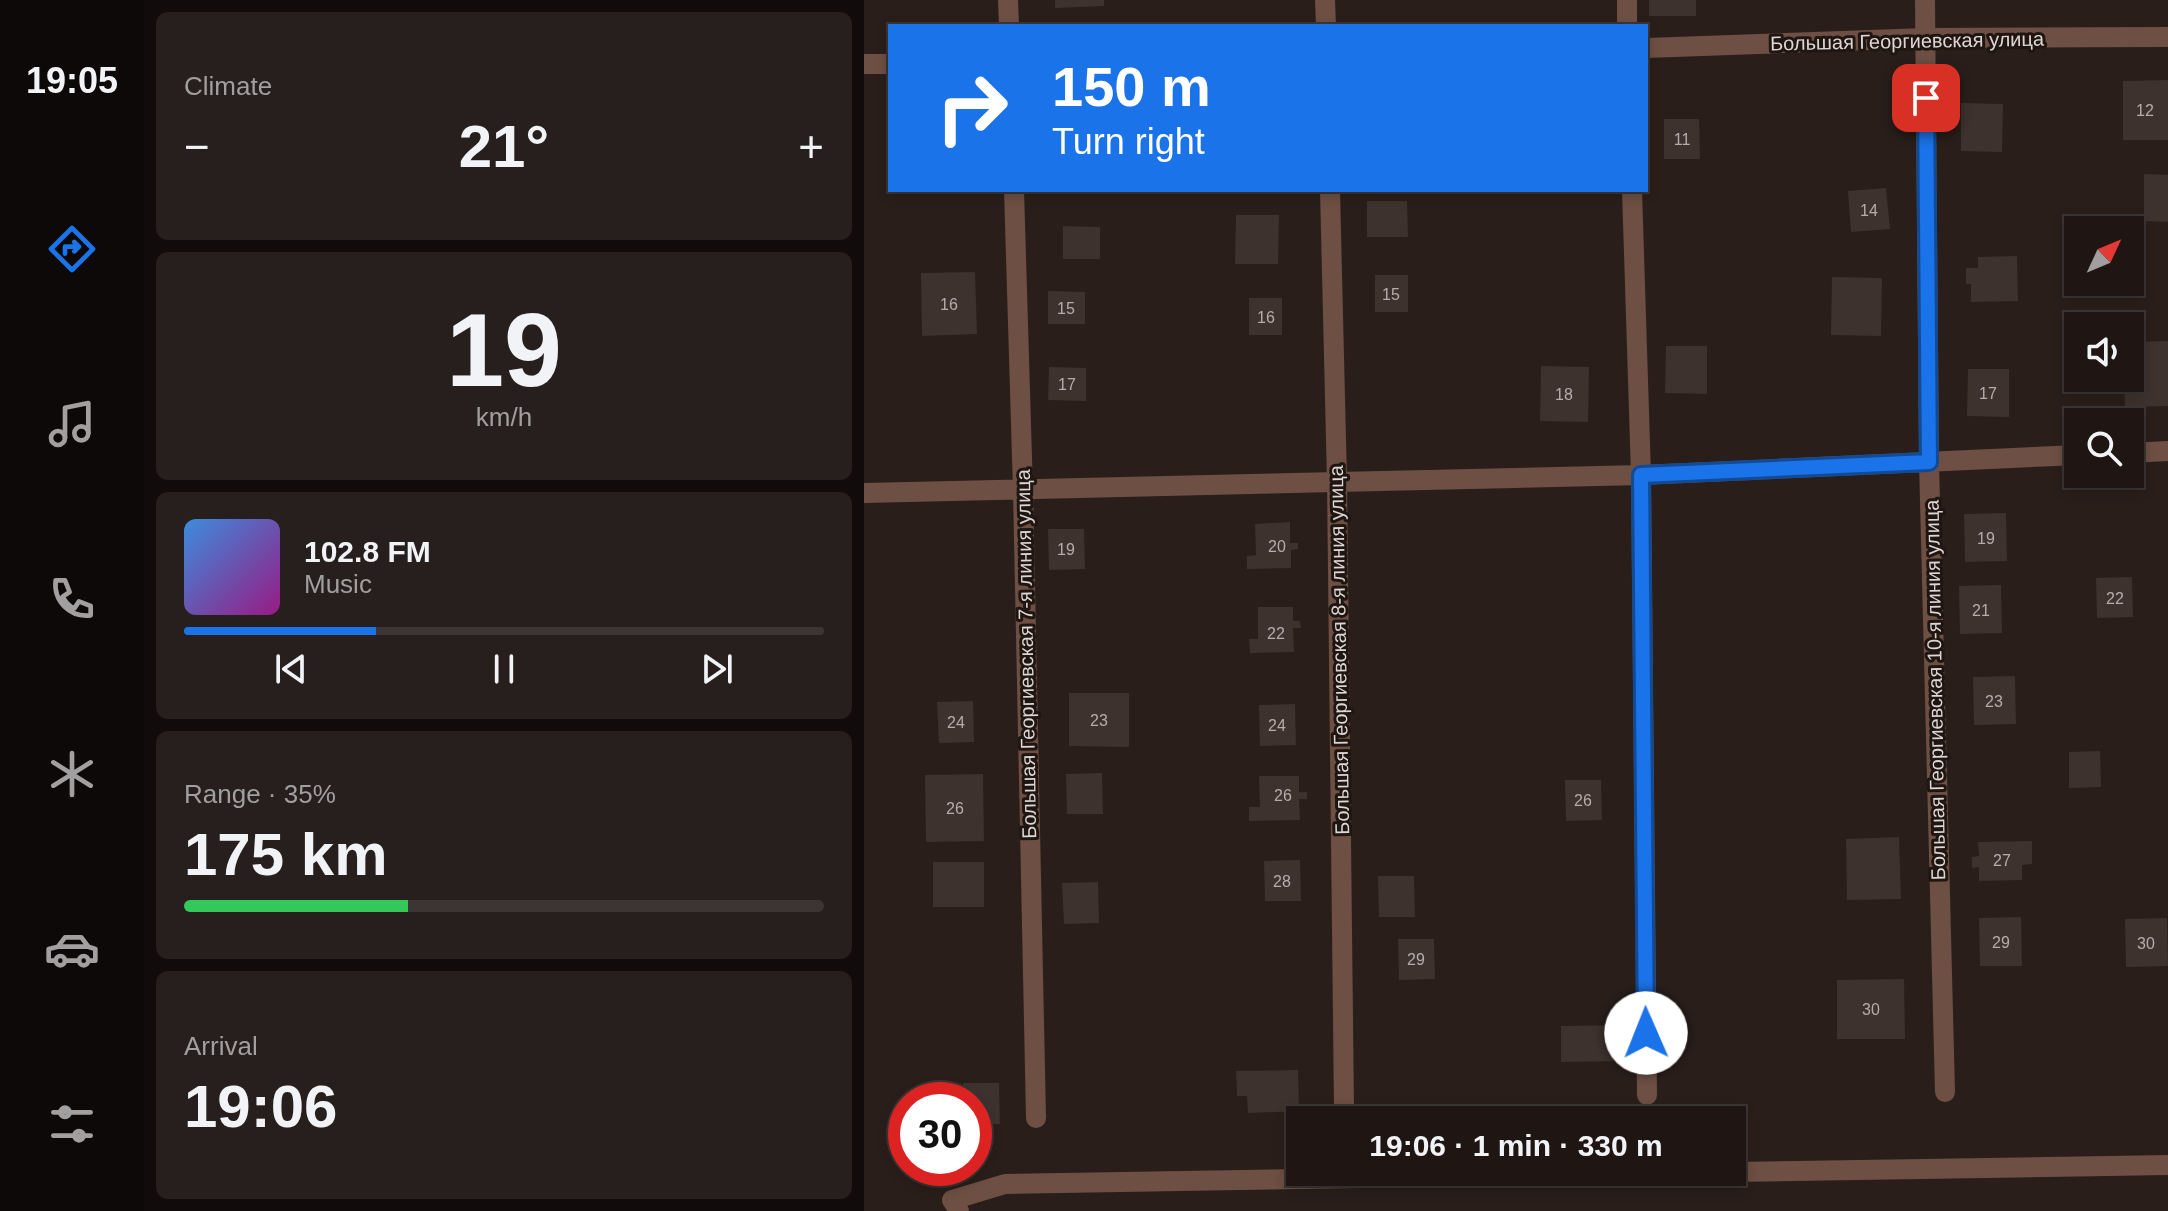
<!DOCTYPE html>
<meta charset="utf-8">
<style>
body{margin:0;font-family:Arial,sans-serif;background:#271f1d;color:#f1f3f6;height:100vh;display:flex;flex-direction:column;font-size:30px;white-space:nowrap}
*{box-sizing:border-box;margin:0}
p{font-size:26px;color:#a19fa0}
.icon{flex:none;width:44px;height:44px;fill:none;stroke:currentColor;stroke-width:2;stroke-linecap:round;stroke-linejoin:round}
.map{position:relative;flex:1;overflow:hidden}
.panel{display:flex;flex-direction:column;gap:12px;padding:12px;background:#110c0b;width:720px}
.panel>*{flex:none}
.guide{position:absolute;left:24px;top:24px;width:760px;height:168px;border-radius:0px;box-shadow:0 4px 12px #0003,0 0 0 2px #3c3534;background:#1a73e8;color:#fff;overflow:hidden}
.needle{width:52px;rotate:46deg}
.fabs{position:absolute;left:1200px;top:216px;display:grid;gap:16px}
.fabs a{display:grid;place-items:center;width:80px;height:80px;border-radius:0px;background:#1f1614;box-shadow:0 4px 12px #0003,0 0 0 2px #3c3534;font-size:40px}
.speed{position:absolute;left:24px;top:1082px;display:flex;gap:16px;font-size:40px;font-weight:700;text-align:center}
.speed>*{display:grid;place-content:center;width:104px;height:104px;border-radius:50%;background:#1f1614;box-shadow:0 4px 12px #0003,0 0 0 2px #3c3534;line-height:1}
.speed .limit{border:12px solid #d22;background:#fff;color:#111}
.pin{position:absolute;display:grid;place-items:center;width:68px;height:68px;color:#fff;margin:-34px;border-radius:16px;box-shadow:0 4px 12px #0006}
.me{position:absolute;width:88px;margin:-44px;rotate:359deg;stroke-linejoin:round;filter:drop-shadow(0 0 6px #0008)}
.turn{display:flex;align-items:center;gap:28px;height:168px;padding:0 32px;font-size:36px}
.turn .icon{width:104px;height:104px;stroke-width:2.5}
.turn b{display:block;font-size:56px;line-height:68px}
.big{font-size:60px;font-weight:700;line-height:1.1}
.panel .widget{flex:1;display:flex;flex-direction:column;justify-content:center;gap:12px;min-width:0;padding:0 28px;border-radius:12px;background:#271f1d}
.panel .dial{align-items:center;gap:0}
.dial b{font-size:104px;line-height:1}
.song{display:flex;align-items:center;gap:24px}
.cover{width:96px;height:96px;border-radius:12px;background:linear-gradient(135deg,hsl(210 70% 55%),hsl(310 70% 35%))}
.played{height:8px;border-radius:4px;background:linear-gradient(90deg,#1a73e8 30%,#3c3534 30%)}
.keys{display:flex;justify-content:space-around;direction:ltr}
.heat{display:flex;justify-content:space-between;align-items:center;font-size:44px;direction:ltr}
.charge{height:12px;border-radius:6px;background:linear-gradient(90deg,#34c759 35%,#3c3534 0)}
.trip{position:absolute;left:422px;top:1106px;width:460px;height:80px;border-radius:0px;background:#1f1614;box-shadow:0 4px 12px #0003,0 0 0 2px #3c3534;font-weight:700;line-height:80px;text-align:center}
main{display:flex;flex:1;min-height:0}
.tab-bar{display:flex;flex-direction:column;width:144px;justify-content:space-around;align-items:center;background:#0c0908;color:#a19fa0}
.tab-bar .icon{width:56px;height:56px}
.tab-bar .current{color:#1a73e8}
.tab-bar b{font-size:36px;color:#f1f3f6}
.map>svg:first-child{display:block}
.building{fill:#3d322d}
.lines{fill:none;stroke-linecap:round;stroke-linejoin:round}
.minor{stroke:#6d4f43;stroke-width:20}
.route-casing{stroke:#114b97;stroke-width:20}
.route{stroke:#1a73e8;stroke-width:14}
.labels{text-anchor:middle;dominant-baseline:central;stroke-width:6;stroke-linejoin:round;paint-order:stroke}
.number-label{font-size:16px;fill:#b6adaa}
.street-label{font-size:20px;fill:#ded6d3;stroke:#1f1511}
</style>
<main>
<nav class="tab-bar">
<b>19:05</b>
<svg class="icon current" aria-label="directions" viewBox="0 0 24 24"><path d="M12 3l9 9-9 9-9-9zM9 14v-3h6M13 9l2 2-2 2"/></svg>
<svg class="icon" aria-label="music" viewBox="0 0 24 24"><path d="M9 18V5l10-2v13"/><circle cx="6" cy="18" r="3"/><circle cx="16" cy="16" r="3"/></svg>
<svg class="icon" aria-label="phone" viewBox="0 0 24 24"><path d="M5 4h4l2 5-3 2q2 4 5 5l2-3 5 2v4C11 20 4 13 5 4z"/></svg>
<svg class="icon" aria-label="climate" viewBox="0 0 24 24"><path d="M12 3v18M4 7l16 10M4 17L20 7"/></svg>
<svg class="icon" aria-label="car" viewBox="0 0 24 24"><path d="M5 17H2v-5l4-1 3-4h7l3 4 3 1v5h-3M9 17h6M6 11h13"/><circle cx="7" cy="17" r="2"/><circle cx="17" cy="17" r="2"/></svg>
<svg class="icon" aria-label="filters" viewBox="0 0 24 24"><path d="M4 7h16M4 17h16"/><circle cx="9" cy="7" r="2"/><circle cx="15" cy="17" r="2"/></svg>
</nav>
<section class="panel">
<div class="widget"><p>Climate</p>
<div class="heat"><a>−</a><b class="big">21°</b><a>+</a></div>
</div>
<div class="widget dial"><b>19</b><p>km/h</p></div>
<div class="widget">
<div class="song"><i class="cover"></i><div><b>102.8 FM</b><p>Music</p></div></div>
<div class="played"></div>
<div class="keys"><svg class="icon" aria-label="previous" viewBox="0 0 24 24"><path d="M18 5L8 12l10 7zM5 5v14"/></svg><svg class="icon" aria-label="pause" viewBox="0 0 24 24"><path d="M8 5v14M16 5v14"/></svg><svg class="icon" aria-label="next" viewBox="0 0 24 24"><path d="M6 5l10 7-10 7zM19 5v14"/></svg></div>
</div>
<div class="widget"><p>Range · 35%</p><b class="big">175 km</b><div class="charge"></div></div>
<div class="widget"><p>Arrival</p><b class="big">19:06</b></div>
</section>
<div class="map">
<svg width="1304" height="1211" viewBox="0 0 1304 1211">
<rect width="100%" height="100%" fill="#291e1a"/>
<path class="building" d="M191 0H240V6L191 8Z
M785 0H832V16H785Z
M1304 80V140H1259V81Z
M1097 103 1139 104 1138 152 1097 151Z
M800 119H835L836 159H800Z
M1280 174 1304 175V222L1280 221Z
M1022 188 1026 229 987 232 984 191Z
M503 201H543L544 237H503Z
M372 215H415L414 264H371Z
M199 226 236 227V259H199Z
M1153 256 1154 301 1107 302V284H1102V268H1114V257Z
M111 272 113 334 58 336 57 273Z
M511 275H544V312H511Z
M968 277 1018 278 1017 336 967 335Z
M184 291 221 292V324H184Z
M385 298H418V335H385Z
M1304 341V406L1261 407 1260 378H1266V342Z
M802 346H843V394L801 393Z
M677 366 725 367 724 422 676 421Z
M185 367 222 368V401L184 400Z
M1104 369H1145V417L1103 416Z
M1142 513 1143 561 1101 562 1100 514Z
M426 522V543H434V549L427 550V568L383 569V556L392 555 391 524Z
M184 529H220L221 569 185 570Z
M1268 577 1269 617 1233 618 1232 578Z
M1137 585 1138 633 1096 634 1095 586Z
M394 607H429V621H436L437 628H429L430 652 386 653 385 639H394Z
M1151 676 1152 724 1110 725 1109 677Z
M205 693H265V747L205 746Z
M109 701 110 742 75 743 73 702Z
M431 704 432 745 396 746 395 705Z
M1236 751 1237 787 1205 788V752Z
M238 773 239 814H203L202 774Z
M119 774 120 841 62 842 61 775Z
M395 776H435V792H443V799H435L436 820 385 821V807H396Z
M701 780H737L738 820 702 821Z
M1035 837 1037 899 983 900 982 839Z
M1168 841V864L1158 865V880L1115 881V867L1108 868V857L1115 856 1114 842Z
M436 860 437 901H401L400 861Z
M69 862H120V907H69Z
M514 876H550L551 917H515Z
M234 882 235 923 200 924 198 883Z
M1157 917 1158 966H1116L1115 918Z
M1303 918 1304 966 1262 967 1261 919Z
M534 939H570L571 979 535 980Z
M1040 979 1041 1039H973V980Z
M763 1025V1061L697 1062V1026Z
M434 1070 435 1111 384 1113 383 1096H373L372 1071Z
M99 1083H135L136 1124H110V1100H99Z"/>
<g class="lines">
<path class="minor" d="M144 0 145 26
M461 0 462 26
M763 0V26
M1061 0 1065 462 1081 1092
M782 48 1062 38 1304 37
M0 64H26
M150 190 159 491 172 1118
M466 190 473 481 480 1109
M768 190 777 475 783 1095
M1266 453 1304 451
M0 493 777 475 1214 455
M868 1172 1304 1165
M95 1211 88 1200 141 1184 848 1172"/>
</g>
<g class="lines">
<g class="route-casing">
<path id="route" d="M782 1033 777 475 1065 462 1062 98"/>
</g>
<use href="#route" class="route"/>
</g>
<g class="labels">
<g class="number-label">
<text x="1281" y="110">12</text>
<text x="818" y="139">11</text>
<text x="1005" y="210">14</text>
<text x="527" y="294">15</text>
<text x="85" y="304">16</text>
<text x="202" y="308">15</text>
<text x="402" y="317">16</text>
<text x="203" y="384">17</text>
<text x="1124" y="393">17</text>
<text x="700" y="394">18</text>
<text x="1122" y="538">19</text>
<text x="413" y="546">20</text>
<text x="202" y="549">19</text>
<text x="1251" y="598">22</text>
<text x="1117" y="610">21</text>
<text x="412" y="633">22</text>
<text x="1130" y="701">23</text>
<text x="235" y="720">23</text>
<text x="92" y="722">24</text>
<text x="413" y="725">24</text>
<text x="419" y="795">26</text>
<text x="719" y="800">26</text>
<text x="91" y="808">26</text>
<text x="1138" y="860">27</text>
<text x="418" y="881">28</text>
<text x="1137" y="942">29</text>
<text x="1282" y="943">30</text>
<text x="552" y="959">29</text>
<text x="1007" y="1009">30</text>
</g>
<g class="street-label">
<text transform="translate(1043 41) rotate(-1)">Большая Георгиевская улица</text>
<text transform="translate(475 650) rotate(-91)">Большая Георгиевская 8-я линия улица</text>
<text transform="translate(162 654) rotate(-91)">Большая Георгиевская 7-я линия улица</text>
<text transform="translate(1071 690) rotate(-91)">Большая Георгиевская 10-я линия улица</text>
</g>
</g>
</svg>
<div class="fabs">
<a><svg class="needle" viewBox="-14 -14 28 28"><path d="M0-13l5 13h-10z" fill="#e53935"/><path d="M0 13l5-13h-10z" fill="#a19fa0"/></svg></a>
<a><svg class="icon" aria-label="sound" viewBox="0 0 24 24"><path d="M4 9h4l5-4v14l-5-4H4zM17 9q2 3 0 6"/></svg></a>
<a><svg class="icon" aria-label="search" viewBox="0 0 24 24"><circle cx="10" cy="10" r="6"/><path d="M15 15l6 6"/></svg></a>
</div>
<div class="speed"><div class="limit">30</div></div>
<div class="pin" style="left:1062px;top:98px;background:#d93025"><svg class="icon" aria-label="arrive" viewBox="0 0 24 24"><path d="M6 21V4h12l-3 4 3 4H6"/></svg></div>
<svg class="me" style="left:782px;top:1033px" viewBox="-20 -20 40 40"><circle r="19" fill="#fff"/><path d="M0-13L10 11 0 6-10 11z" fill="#1a73e8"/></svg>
<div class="trip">19:06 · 1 min · 330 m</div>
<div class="guide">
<div class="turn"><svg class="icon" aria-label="right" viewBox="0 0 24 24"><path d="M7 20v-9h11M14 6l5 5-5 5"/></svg><div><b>150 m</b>Turn right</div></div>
</div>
</div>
</main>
